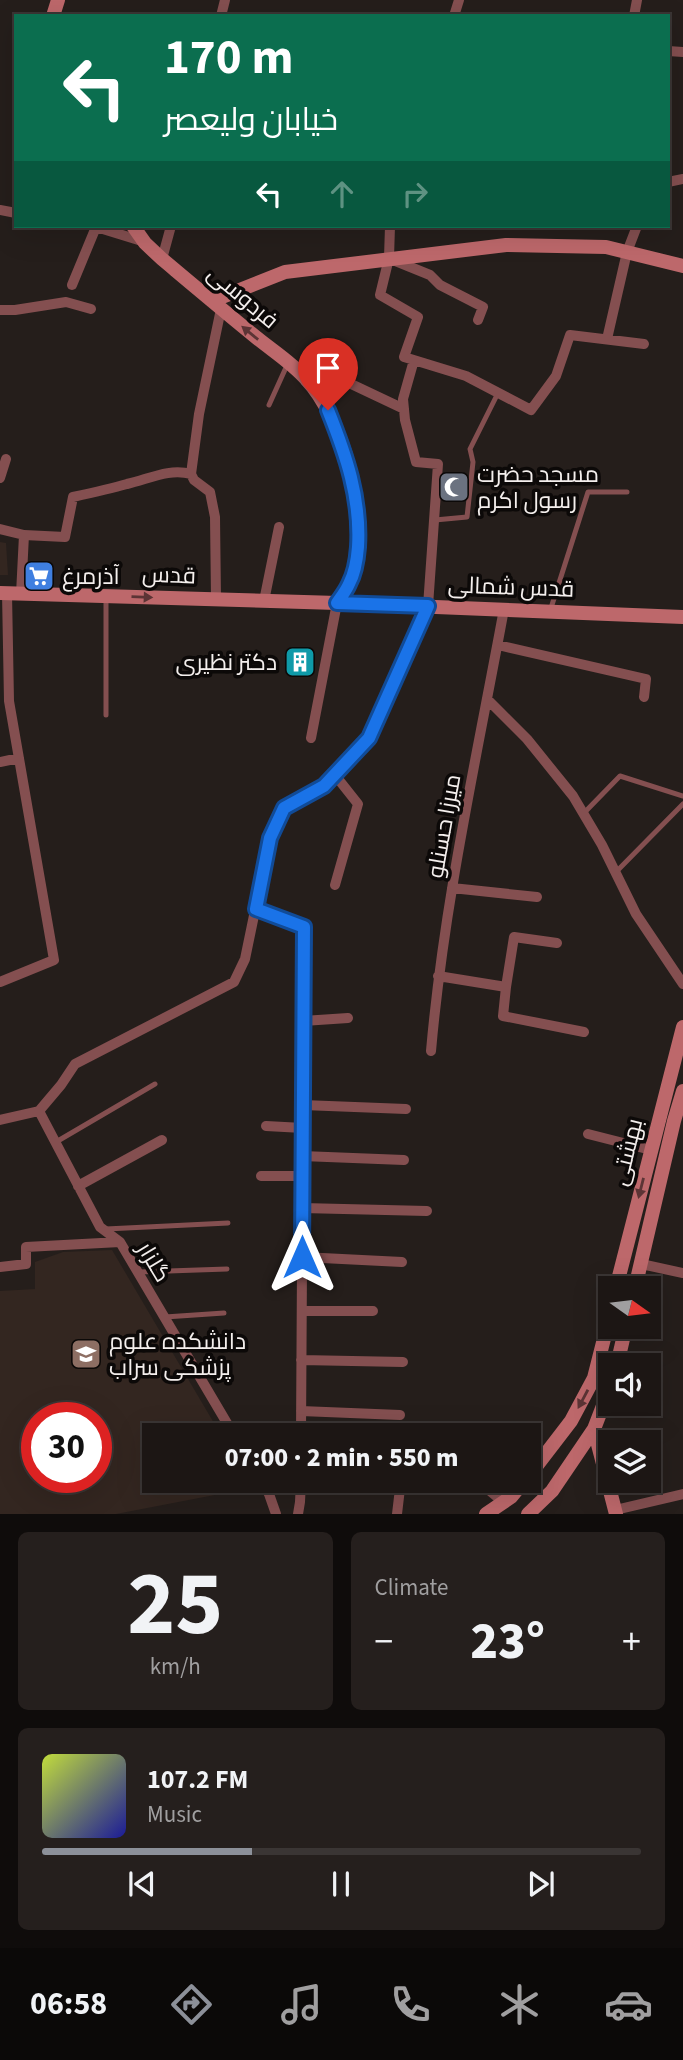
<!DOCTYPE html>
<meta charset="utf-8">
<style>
body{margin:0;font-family:"Source Sans 3",Cairo,sans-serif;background:#251f1d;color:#f1f3f6;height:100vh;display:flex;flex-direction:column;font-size:26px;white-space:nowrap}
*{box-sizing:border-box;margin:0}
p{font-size:23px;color:#a09fa0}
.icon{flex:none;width:38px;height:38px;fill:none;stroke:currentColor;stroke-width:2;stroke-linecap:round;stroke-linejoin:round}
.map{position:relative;height:1514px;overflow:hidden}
.side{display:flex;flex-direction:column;gap:18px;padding:18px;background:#0f0c0b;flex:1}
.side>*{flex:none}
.banner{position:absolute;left:14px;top:14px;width:656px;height:214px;border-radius:0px;box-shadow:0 7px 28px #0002,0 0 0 2px #3a3534;background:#0b6e4f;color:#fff;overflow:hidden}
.needle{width:46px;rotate:104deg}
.tools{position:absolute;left:598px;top:1276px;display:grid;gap:14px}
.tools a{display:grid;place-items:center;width:63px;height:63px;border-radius:0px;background:#1c1614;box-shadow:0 7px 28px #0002,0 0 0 2px #3a3534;font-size:35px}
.speed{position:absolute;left:21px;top:1402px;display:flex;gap:14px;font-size:35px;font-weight:700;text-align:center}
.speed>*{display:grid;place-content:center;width:91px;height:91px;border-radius:50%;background:#1c1614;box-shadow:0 7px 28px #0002,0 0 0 2px #3a3534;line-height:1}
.speed .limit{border:10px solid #d22;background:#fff;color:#111}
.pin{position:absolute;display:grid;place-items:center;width:60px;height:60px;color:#fff;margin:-72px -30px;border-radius:50% 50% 50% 0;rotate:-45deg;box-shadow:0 0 7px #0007}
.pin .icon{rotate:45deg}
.me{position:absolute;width:77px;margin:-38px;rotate:0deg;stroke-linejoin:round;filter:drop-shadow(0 0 5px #0008)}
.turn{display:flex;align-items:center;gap:24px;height:147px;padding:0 35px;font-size:32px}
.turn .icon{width:91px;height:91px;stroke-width:2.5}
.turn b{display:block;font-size:49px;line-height:60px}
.lanes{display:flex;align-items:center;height:66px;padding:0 35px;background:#0003;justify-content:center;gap:35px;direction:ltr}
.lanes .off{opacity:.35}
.big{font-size:52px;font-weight:800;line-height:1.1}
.side .widget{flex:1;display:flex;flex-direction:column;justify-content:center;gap:10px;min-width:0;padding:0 24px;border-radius:10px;background:#251f1d}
.side .dial{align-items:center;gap:0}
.dial b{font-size:91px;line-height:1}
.song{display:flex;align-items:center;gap:21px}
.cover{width:84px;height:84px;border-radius:10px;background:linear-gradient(135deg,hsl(70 70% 55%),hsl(240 70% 35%))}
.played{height:7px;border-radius:4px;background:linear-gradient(90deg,#8c9099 35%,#3a3534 35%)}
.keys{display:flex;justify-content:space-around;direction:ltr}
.heat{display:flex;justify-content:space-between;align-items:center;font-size:38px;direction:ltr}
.side .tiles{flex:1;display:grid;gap:18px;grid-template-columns:1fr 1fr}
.widget:last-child{grid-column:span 2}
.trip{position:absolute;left:142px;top:1423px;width:399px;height:70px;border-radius:0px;background:#1c1614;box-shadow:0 7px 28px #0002,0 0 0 2px #3a3534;font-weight:800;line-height:70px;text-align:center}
.tab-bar{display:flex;height:112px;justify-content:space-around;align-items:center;background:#0b0908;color:#a09fa0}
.tab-bar .icon{width:49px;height:49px}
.tab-bar .current{color:#8c9099}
.tab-bar b{font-size:32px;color:#f1f3f6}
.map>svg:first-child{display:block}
.built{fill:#332620;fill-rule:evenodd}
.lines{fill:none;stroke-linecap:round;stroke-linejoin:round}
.lane{stroke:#844f50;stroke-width:5}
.street{stroke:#844f50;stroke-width:10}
.secondary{stroke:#bd686b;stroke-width:14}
.oneway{fill:#5c3435}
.route-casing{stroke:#114b97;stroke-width:18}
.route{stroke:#1a73e8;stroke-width:12}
.labels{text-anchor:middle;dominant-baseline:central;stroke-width:7;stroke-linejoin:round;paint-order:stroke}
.street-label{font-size:23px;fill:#f4efed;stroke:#0c0908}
.poi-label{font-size:23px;fill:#f4efed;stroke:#0c0908;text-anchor:start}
</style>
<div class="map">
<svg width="683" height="1514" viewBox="0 0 683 1514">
<rect width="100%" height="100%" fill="#251e1b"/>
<path class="built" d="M0 542 6 543 8 575H0Z
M112 1250 221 1435H154V1480L247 1481 251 1488 116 1514H0V1291L35 1289V1262L63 1252ZM37 1418H96V1477H37Z"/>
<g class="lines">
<path class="lane" d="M269 405 288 363
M435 520 467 517 473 462 470 449 498 393
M551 608 588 492H627
M106 715V596
M583 814 620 776 683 796
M616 872 683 804
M56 1142 155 1084
M106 1229 228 1223
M139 1272 227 1269
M165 1317 224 1313"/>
<path class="street" d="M221 16 225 0
M454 16 459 0
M634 16 637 0
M668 51 683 52
M668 182 683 179
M0 210 16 213
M93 226 145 242
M390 226 389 258 380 295 418 317 404 357 466 376 531 410 556 376 570 335 644 344
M162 259 171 226
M393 260 430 275 440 285 483 307 478 320
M72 285 96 227
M0 310H15L66 302 91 309
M607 339 627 252 637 226
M307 379 330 374 404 409
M0 478 6 459
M0 529 24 535
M21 594 24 535 65 537 73 497C91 493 109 489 127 484 149 479 169 468 191 474
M216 599 215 517 210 492 194 480 191 474 199 414 221 309
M264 601 279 527
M498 645 646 679 644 697
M487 699 527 739 573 796 602 845 636 914 683 984
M311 738 337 603
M0 762 19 758
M335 885 358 804 335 775
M452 888 537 897
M255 909 304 927 301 1435
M438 976 506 987 503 1016 584 1032
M0 982 54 960 9 701 7 593
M506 987 514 937 557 943
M303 1021 348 1018
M431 1051C444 902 477 756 504 609
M303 1105 406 1109
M39 1111 61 1085 75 1064 234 982 245 959 270 838 284 809 324 786 369 738 428 606 438 464 416 462 405 420 403 399 414 360
M39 1111 100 1227 120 1242 234 1435
M0 1120 39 1111
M266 1126 303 1128
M588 1134 651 1150
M302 1156 404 1160
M261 1176H302
M78 1186 162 1140
M302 1208 427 1211
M302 1257 402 1262
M641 1264 683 1273
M0 1267 26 1264V1247L120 1242
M302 1311H373
M301 1360 403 1362
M301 1411 400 1415
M261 1480 269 1494 276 1514
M477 1480 503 1502
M615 1510 683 1494
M298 1514 300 1502 301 1480
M397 1514 401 1480"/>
<path class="secondary" d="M53 16 58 0
M133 226 145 243 162 259C193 285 225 312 257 338 273 351 292 363 306 379 342 416 369 514 356 565 352 579 345 590 337 603
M212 301 285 272 506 245 606 247 683 266
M0 593 337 603 683 617
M616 1288 683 1027
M635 1288 674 1121 683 1091
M617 1365 626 1326
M594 1429 616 1514
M528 1477 571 1421 594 1378 611 1311
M486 1514 511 1497 525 1480
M528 1514 552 1491 594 1429 611 1385"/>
</g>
<defs><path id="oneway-solid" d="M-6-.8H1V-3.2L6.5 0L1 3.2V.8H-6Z" transform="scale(1.75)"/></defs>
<g class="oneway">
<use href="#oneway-solid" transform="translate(250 333) rotate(-141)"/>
<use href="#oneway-solid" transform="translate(142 597) rotate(2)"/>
<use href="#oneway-solid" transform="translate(641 1188) rotate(104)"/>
<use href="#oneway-solid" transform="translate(583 1399) rotate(118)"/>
</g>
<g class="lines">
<g class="route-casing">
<path id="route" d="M302 1257 304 927 256 909 270 838 284 808 324 786 369 738 428 606 337 603C341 597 346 591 349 584 355 573 357 560 358 547 361 498 346 455 328 410"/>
</g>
<use href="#route" class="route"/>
</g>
<defs>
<g id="mosque-square" transform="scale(1.575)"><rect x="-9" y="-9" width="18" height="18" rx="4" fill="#6b7280" stroke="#0c0908"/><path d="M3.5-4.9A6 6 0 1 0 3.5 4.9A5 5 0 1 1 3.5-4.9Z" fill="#fff"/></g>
<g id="supermarket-square" transform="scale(1.575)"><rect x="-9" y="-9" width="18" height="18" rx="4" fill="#3f7fe0" stroke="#0c0908"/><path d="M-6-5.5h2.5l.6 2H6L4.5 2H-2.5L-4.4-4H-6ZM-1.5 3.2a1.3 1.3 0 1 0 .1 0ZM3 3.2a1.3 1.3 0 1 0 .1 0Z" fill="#fff"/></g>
<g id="building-square" transform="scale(1.575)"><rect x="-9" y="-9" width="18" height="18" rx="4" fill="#0f9aa8" stroke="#0c0908"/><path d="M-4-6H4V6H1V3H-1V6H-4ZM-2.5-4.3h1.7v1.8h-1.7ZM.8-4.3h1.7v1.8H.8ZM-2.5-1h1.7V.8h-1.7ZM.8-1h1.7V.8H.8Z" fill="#fff"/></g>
<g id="university-square" transform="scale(1.575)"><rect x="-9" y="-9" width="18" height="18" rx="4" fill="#8d6e63" stroke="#0c0908"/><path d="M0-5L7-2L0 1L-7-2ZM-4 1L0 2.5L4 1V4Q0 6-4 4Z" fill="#fff"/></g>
</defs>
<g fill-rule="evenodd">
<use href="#mosque-square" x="454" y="487"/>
<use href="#supermarket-square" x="39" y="576"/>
<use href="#building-square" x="300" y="662"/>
<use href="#university-square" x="86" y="1354"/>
</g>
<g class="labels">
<g class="street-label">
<text transform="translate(243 297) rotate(40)">فردوسی</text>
<text transform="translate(169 575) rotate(2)">قدس</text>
<text transform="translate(511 587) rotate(2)">قدس شمالی</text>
<text transform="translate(444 826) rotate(-80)">میرزا حسنلو</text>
<text transform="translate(627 1152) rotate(-76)">بهشتی</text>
<text transform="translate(154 1262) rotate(59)">گلزار</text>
</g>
<g class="poi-label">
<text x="477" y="474">مسجد حضرت<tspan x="477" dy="26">رسول اکرم</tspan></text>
<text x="62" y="576">آذرمرغ</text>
<text x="277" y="662" text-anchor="end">دکتر نظیری</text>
<text x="109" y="1341">دانشکده علوم<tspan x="109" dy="26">پزشکی سراب</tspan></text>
</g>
</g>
</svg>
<div class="tools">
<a><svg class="needle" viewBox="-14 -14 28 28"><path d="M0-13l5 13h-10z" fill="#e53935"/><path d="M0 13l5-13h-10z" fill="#a09fa0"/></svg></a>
<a><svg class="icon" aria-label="sound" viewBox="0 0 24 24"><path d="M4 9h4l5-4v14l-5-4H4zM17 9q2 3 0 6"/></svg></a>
<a><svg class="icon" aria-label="layers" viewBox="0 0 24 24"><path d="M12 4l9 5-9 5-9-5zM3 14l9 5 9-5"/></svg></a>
</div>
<div class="speed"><div class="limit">30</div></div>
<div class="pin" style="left:328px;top:410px;background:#d93025"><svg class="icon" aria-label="arrive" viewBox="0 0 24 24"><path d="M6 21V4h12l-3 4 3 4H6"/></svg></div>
<svg class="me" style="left:302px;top:1257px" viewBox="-20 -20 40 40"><path d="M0-17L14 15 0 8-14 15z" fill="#1a73e8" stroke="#fff" stroke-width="4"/></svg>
<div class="trip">07:00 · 2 min · 550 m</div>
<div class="banner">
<div class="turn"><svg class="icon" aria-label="left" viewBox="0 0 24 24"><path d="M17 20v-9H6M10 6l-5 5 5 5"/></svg><div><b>170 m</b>خیابان ولیعصر</div></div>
<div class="lanes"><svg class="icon" aria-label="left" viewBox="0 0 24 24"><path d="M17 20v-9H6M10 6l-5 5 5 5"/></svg><svg class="icon off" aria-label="ahead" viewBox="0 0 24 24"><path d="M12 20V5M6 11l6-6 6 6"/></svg><svg class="icon off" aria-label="right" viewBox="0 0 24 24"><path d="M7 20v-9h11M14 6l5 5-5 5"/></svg></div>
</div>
</div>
<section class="side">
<div class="tiles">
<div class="widget dial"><b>25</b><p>km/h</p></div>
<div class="widget"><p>Climate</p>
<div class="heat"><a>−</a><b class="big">23°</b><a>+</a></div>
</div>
<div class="widget">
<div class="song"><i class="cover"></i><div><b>107.2 FM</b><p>Music</p></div></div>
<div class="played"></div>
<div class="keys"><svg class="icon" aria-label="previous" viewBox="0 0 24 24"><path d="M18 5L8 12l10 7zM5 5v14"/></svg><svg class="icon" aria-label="pause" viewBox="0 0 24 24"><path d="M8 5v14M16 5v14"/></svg><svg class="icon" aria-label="next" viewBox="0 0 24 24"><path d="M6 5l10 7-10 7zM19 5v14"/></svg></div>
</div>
</div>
</section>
<nav class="tab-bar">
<b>06:58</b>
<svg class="icon current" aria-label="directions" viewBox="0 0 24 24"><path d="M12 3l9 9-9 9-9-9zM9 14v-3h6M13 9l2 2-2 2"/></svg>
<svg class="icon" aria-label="music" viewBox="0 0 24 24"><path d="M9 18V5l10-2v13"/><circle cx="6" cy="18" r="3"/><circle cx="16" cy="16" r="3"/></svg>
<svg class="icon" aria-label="phone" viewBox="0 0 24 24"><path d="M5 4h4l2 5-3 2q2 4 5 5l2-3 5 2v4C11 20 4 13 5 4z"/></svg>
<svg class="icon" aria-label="climate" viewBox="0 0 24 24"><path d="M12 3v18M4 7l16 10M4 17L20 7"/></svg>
<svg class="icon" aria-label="car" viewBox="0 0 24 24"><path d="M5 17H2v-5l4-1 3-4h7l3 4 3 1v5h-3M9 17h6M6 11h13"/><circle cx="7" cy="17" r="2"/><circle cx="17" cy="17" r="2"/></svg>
</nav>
